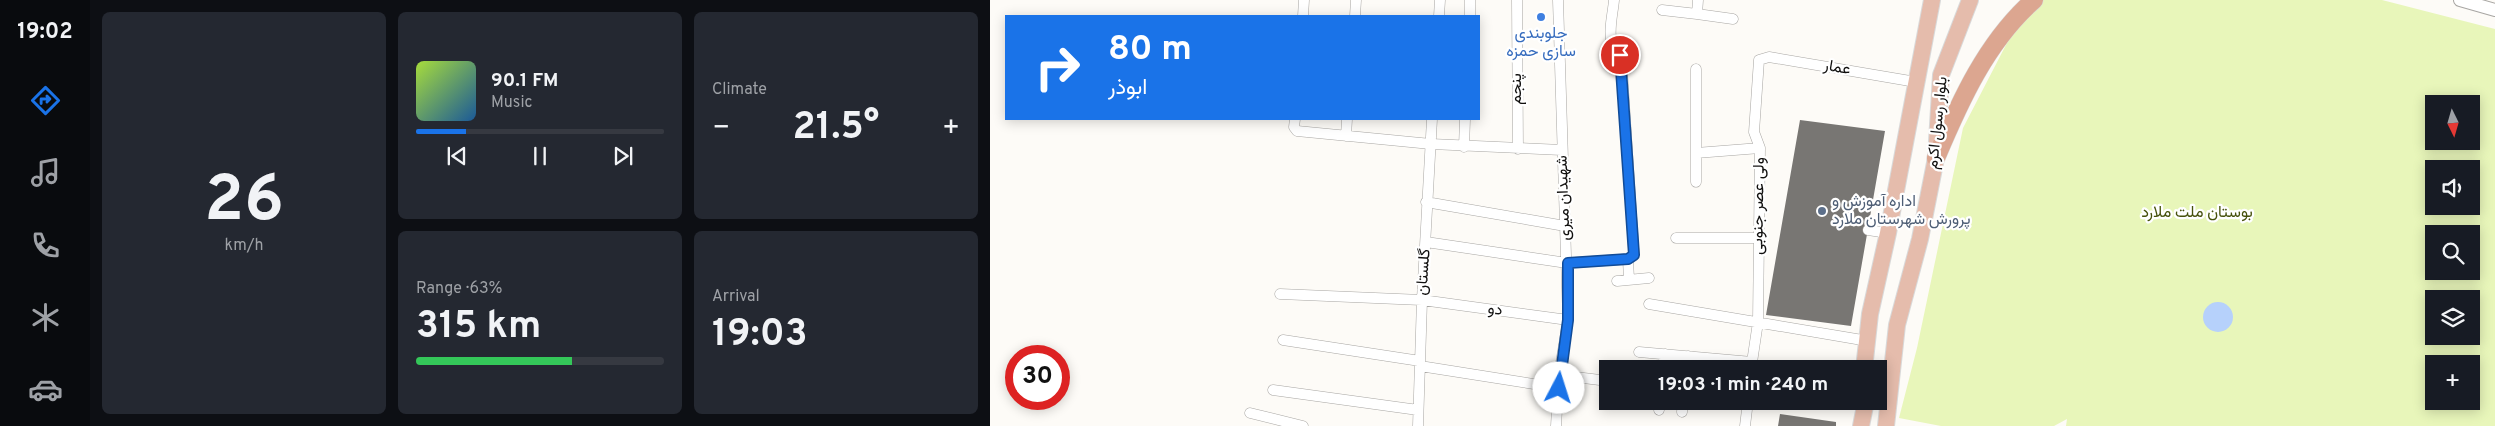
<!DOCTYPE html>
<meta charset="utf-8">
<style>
body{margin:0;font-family:Overpass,Vazirmatn,sans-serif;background:#242831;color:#f1f3f6;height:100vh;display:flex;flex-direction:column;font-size:19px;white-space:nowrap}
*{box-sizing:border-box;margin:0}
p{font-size:16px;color:#9ea1a6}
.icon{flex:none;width:28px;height:28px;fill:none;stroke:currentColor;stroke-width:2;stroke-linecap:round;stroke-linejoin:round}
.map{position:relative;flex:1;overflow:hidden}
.details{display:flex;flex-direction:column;gap:12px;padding:12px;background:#0d0f14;width:900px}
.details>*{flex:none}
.hud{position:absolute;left:15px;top:15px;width:475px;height:105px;border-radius:0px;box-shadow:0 2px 12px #0003;background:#1a73e8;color:#fff;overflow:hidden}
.needle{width:32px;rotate:175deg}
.fabs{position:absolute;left:1435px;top:95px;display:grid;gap:10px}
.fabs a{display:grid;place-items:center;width:55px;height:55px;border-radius:0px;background:#171b24;box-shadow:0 2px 12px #0003;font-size:25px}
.speed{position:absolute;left:15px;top:345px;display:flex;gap:10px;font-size:25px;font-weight:700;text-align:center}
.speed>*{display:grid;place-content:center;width:65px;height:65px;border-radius:50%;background:#171b24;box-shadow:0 2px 12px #0003;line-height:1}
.speed .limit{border:8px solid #d22;background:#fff;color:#111}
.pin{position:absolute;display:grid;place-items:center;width:42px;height:42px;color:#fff;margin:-21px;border:2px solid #fff;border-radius:50%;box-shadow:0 1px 5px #0007}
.me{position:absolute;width:55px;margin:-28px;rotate:5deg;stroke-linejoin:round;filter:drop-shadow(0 0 4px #0008)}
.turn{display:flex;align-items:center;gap:18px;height:105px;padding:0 20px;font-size:22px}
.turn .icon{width:65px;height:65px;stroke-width:2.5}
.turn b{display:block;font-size:35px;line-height:42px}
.big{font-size:38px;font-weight:700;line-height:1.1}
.details .tile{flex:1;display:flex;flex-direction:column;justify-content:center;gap:8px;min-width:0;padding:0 18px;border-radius:8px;background:#242831}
.details .dial{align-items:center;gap:0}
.dial b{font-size:65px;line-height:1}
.song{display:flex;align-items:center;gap:15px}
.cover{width:60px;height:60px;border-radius:8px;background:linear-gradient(135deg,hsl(80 70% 55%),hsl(210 70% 35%))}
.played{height:5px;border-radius:2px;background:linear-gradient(90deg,#1a73e8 20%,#363941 20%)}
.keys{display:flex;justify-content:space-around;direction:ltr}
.heat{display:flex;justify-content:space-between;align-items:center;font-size:28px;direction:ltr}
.charge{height:8px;border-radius:4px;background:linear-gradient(90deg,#34c759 63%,#363941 0)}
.details .tiles{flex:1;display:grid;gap:12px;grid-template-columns:repeat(3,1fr)}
.tile:first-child{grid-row:span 2}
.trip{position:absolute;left:609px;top:360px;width:288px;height:50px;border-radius:0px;background:#171b24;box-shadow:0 2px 12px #0003;font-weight:700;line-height:50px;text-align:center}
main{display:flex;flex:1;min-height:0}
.tabs{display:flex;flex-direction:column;width:90px;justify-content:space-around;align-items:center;background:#090b0e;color:#9ea1a6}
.tabs .icon{width:35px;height:35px}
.tabs .selected{color:#1a73e8}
.tabs b{font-size:22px;color:#f1f3f6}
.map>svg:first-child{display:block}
.green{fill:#e8f6ba;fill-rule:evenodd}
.water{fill:#b6d1fb}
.building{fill:#787673}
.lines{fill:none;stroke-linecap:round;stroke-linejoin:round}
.minor-casing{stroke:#a8a6a3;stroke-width:11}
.tertiary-casing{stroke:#a8a6a3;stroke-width:14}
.primary-casing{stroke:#d9d9d9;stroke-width:18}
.trunk-casing{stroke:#d9d9d9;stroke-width:19}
.minor{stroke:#fff;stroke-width:10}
.tertiary{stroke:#fff;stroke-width:12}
.primary{stroke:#e5bcac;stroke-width:16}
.trunk{stroke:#dca690;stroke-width:18}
.route-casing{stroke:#114b97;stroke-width:12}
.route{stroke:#1a73e8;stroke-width:9}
.shop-dot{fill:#3f7fe0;stroke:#fff;stroke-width:2}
.service-dot{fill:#5c6f8a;stroke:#fff;stroke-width:2}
.labels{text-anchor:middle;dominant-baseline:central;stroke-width:4.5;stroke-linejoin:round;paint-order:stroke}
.shop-label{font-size:16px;fill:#366cbe;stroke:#fff}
.street-label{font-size:16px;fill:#11100f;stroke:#fff}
.service-label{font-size:16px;fill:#4e5e75;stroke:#fff;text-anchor:start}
.park-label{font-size:16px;fill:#46510b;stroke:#fff}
</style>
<main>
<nav class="tabs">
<b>19:02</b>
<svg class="icon selected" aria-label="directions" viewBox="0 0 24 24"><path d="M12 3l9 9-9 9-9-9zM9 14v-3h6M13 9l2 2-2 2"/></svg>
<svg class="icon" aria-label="music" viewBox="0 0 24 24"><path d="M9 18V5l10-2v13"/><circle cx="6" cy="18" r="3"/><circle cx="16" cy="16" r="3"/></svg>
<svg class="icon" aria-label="phone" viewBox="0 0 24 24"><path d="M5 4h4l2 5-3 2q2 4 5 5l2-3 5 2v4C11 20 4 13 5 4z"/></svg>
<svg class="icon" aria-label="climate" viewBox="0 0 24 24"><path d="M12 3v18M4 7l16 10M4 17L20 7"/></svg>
<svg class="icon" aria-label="car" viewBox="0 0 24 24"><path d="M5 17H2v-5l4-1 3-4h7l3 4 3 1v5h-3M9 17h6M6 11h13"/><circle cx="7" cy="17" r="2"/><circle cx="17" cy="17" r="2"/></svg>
</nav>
<section class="details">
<div class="tiles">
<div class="tile dial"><b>26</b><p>km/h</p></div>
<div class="tile">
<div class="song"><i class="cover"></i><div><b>90.1 FM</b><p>Music</p></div></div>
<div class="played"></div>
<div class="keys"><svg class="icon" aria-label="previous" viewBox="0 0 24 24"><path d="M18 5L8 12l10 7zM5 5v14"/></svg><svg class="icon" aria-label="pause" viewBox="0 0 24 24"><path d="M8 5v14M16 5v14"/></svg><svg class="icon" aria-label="next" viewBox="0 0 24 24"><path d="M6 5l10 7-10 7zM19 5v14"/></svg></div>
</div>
<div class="tile"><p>Climate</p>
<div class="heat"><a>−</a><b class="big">21.5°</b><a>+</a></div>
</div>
<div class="tile"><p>Range · 63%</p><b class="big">315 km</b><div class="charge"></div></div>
<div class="tile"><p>Arrival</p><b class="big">19:03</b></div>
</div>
</section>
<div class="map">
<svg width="1505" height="426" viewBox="0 0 1505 426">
<rect width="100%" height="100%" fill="#fdfbf7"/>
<path class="green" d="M1053 0H1392L1505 29V426H1076L1077 419 1064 426H951L909 418 927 348 973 128 1019 39ZM1444 104H1481V141H1444ZM1444 169H1481V206H1444ZM1444 234H1481V271H1444ZM1444 299H1481V336H1444ZM1444 364H1481V401H1444Z"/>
<path class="water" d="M1213 317a15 15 0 1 1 30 0a15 15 0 1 1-30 0Z"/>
<path class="building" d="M810 120 895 131 861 326 776 315Z
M790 414 846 422V426H788Z"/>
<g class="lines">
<g class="minor-casing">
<path id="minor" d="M527 0 528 149
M672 10 707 14 708 0
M707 14 743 19
M313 16 314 0
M365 16 366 0
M449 16 450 0
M480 16V0
M706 69V182
M305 119 304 127 307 131 441 144 572 150
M356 136 357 119
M474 147 475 119
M706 153 770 148
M436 202 575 226
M878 230 898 233
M686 238H767
M436 242 577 263 638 259 644 255 632 69C630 54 624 54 622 44 618 31 623 13 624 0
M638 259 639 280
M627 281 659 278
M290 294 432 300 578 320
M659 304 878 341
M293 340 430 361
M649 352 762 362
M430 366 569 388
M673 369 675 354
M697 369 698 356
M761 369 768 322 770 148 764 132 769 60 779 57 926 82
M569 375 618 381
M283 390 428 410
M669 410 670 401
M692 412 693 401
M260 413 313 426
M428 426 432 300 442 119
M566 426 569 375 578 320 568 0
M755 426 758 401"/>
</g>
<g class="tertiary-casing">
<path id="tertiary" d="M1470 0 1505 10"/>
</g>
<g class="primary-casing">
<path id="primary" d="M874 369 880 314 898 233 942 0
M871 426 876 401
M896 426 907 325 930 239 946 158 951 75 980 0"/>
</g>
<g class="trunk-casing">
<path id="trunk" d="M946 158C970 101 997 41 1044 0"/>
</g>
<use href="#minor" class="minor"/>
<use href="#tertiary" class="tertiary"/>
<use href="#primary" class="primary"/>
<use href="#trunk" class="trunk"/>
</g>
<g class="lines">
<g class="route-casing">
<path id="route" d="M569 388 578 320V263L638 259 644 255 630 55"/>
</g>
<use href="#route" class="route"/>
</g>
<circle class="shop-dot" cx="551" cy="17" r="5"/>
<circle class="service-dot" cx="832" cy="211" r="5"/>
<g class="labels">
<g class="shop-label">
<text x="551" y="34">جلوبندی<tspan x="551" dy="18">سازی حمزه</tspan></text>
</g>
<g class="street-label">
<text transform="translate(847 68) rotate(10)">عمار</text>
<text transform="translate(527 89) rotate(-90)">پنجم</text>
<text transform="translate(948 123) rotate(-84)">بلوار رسول اکرم</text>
<text transform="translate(574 198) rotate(-92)">شهیدان میری</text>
<text transform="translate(769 206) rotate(-89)">ولی عصر جنوبی</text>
<text transform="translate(434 272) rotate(-86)">گلستان</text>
<text transform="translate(505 310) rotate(8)">دو</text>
</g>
<g class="service-label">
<text x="842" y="202">اداره آموزش و<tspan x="842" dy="18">پرورش شهرستان ملارد</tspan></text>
</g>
<g class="park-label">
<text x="1207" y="213">بوستان ملت ملارد</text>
</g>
</g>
</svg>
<div class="fabs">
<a><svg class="needle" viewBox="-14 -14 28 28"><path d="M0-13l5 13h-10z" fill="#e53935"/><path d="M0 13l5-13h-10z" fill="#9ea1a6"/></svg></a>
<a><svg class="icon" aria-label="sound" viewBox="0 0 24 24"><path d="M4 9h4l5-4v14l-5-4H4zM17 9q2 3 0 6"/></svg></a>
<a><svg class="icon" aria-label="search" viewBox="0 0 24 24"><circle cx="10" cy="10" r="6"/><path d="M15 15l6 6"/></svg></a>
<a><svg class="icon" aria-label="layers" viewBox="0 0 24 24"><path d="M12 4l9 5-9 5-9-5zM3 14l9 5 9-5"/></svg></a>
<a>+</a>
</div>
<div class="speed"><div class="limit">30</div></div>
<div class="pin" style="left:630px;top:55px;background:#d93025"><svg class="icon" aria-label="arrive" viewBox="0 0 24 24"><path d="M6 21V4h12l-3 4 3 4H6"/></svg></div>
<svg class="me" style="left:569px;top:388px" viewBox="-20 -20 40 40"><circle r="19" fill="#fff"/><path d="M0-13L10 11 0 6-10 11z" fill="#1a73e8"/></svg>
<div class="trip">19:03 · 1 min · 240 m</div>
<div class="hud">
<div class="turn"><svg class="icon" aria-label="right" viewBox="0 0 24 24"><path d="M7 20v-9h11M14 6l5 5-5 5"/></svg><div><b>80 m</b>ابوذر</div></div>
</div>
</div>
</main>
